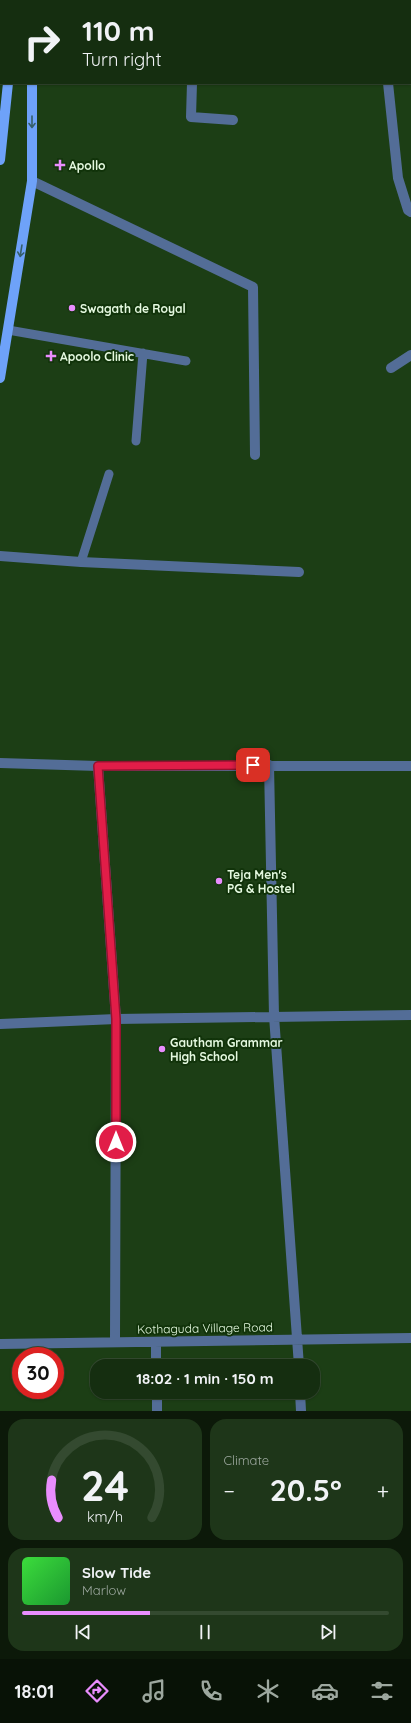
<!DOCTYPE html>
<meta charset="utf-8">
<style>
body{margin:0;font-family:Quicksand,sans-serif;background:#1e3619;color:#f1f3f6;height:100vh;display:flex;flex-direction:column;font-size:15px;white-space:nowrap}
*{box-sizing:border-box;margin:0}
p{font-size:13px;color:#9da89f}
.icon{flex:none;width:22px;height:22px;fill:none;stroke:currentColor;stroke-width:2;stroke-linecap:round;stroke-linejoin:round}
.map{position:relative;height:1411px;overflow:hidden}
.details{display:flex;flex-direction:column;gap:8px;padding:8px;background:#0c1909;flex:1}
.details>*{flex:none}
.guide{position:absolute;left:0px;top:0px;width:411px;height:84px;box-shadow:0 1px 3px #0004,0 0 0 1px #344a30;background:#152e10;color:#f1f3f6;overflow:hidden}
.speed{position:absolute;left:12px;top:1347px;display:flex;gap:8px;font-size:20px;font-weight:700;text-align:center}
.speed>*{display:grid;place-content:center;width:52px;height:52px;border-radius:50%;background:#152e10;box-shadow:0 1px 3px #0004,0 0 0 1px #344a30;line-height:1}
.speed .limit{border:6px solid #d22;background:#fff;color:#111}
.pin{position:absolute;display:grid;place-items:center;width:34px;height:34px;color:#fff;margin:-17px;border-radius:8px;box-shadow:0 2px 6px #0006}
.me{position:absolute;width:44px;margin:-22px;rotate:0deg;stroke-linejoin:round;filter:drop-shadow(0 0 3px #0008)}
.turn{display:flex;align-items:center;gap:14px;height:84px;padding:0 16px;font-size:18px}
.turn .icon{width:52px;height:52px;stroke-width:2.5}
.turn b{display:block;font-size:28px;line-height:34px}
.big{font-size:30px;font-weight:700;line-height:1.1}
.details .tile{flex:1;display:flex;flex-direction:column;justify-content:center;gap:6px;min-width:0;padding:0 14px;border-radius:16px;background:#1e3619}
.details .dial{align-items:center;gap:0}
.dial svg{height:104px;overflow:visible;fill:none;stroke:#344a30;stroke-width:7;stroke-linecap:round;text-anchor:middle}
.dial text{fill:#f1f3f6;stroke:none}
.song{display:flex;align-items:center;gap:12px}
.cover{width:48px;height:48px;border-radius:6px;background:linear-gradient(135deg,hsl(120 70% 55%),hsl(130 70% 35%))}
.played{height:4px;border-radius:2px;background:linear-gradient(90deg,#e98dfd 35%,#344a30 35%)}
.keys{display:flex;justify-content:space-around;direction:ltr}
.heat{display:flex;justify-content:space-between;align-items:center;font-size:22px;direction:ltr}
.details .tiles{flex:1;display:grid;gap:8px;grid-template-columns:1fr 1fr}
.tile:last-child{grid-column:span 2}
.trip{position:absolute;left:90px;top:1359px;width:230px;height:40px;border-radius:16px;background:#152e10;box-shadow:0 1px 3px #0004,0 0 0 1px #344a30;font-weight:700;line-height:40px;text-align:center}
.tabs{display:flex;height:64px;justify-content:space-around;align-items:center;background:#081206;color:#9da89f}
.tabs .icon{width:28px;height:28px}
.tabs .current{color:#e98dfd}
.tabs b{font-size:18px;color:#f1f3f6}
.map>svg:first-child{display:block}
.lines{fill:none;stroke-linecap:round;stroke-linejoin:round}
.lane{stroke:#536d97;stroke-width:9}
.street{stroke:#536d97;stroke-width:10}
.primary{stroke:#6ea2f9;stroke-width:10}
.oneway{stroke:#365f6a}
.route-casing{stroke:#92132f;stroke-width:10}
.route{stroke:#e11d48;stroke-width:7}
.poi-dot{fill:#e98dfd;stroke:#11330a;stroke-width:1.5}
.labels{text-anchor:middle;dominant-baseline:central;stroke-width:4;stroke-linejoin:round;paint-order:stroke}
.poi-label{font-size:12px;font-weight:bold;fill:#e5f9e0;stroke:#11330a;text-anchor:start}
.street-label{font-size:12px;fill:#e5f9e0;stroke:#11330a}
</style>
<div class="map">
<svg width="411" height="1411" viewBox="0 0 411 1411">
<rect width="100%" height="100%" fill="#1c3e15"/>
<g class="lines">
<path class="lane" d="M8 330 186 361
M136 441 143 353
M81 562 109 474"/>
<path class="street" d="M80 0 99 1
M381 0 382 1
M55 1 71 0
M254 1 266 0
M410 30 411 29
M192 83 191 117 233 120
M388 83 398 178 408 210 411 212
M32 181 253 287 255 455
M391 368 411 355
M0 556 81 562 299 572
M0 763 98 766H411
M269 765 274 1016 299 1366
M98 766 116 1019 115 1342
M0 1024 116 1019 411 1015
M156 1342V1366
M0 1344 411 1338
M157 1392V1411
M300 1392 301 1411"/>
<path class="primary" d="M29 0 30 1
M9 1V0
M0 25H1
M0 160 8 83
M0 378 32 181V83"/>
</g>
<defs><path id="oneway-shaft" d="M-6 0H5M1.5-3L5.5 0L1.5 3" fill="none" stroke-width="1.6" stroke-linecap="round" stroke-linejoin="round"/></defs>
<g class="oneway">
<use href="#oneway-shaft" transform="translate(32 122) rotate(90)"/>
<use href="#oneway-shaft" transform="translate(21 251) rotate(99)"/>
</g>
<g class="lines">
<g class="route-casing">
<path id="route" d="M116 1142V1019L98 766 253 765"/>
</g>
<use href="#route" class="route"/>
</g>
<g class="poi-dot">
<path d="M58 159h4v4h4v4h-4v4h-4v-4h-4v-4h4z"/>
<circle cx="72" cy="308" r="4"/>
<path d="M49 350h4v4h4v4h-4v4h-4v-4h-4v-4h4z"/>
<circle cx="219" cy="881" r="4"/>
<circle cx="162" cy="1049" r="4"/>
</g>
<g class="labels">
<g class="poi-label">
<text x="69" y="165">Apollo</text>
<text x="80" y="308">Swagath de Royal</text>
<text x="60" y="356">Apoolo Clinic</text>
<text x="227" y="874">Teja Men's<tspan x="227" dy="14">PG &amp; Hostel</tspan></text>
<text x="170" y="1042">Gautham Grammar<tspan x="170" dy="14">High School</tspan></text>
</g>
<g class="street-label">
<text transform="translate(205 1328) rotate(-1)">Kothaguda Village Road</text>
</g>
</g>
</svg>
<div class="speed"><div class="limit">30</div></div>
<div class="pin" style="left:253px;top:765px;background:#d93025"><svg class="icon" aria-label="arrive" viewBox="0 0 24 24"><path d="M6 21V4h12l-3 4 3 4H6"/></svg></div>
<svg class="me" style="left:116px;top:1142px" viewBox="-20 -20 40 40"><circle r="17" fill="#e11d48" stroke="#fff" stroke-width="3"/><path d="M0-11L8 9 0 5-8 9z" fill="#fff"/></svg>
<div class="trip">18:02 · 1 min · 150 m</div>
<div class="guide">
<div class="turn"><svg class="icon" aria-label="right" viewBox="0 0 24 24"><path d="M7 20v-9h11M14 6l5 5-5 5"/></svg><div><b>110 m</b>Turn right</div></div>
</div>
</div>
<section class="details">
<div class="tiles">
<div class="tile dial"><svg viewBox="0 0 100 80">
<path d="M14 69A42 42 0 1 1 86 69"/>
<path d="M14 69A42 42 0 0 1 9 40" stroke="#e98dfd"/>
<text x="50" y="56" font-size="32" font-weight="700">24</text>
<text x="50" y="72" font-size="11">km/h</text>
</svg></div>
<div class="tile"><p>Climate</p>
<div class="heat"><a>−</a><b class="big">20.5°</b><a>+</a></div>
</div>
<div class="tile">
<div class="song"><i class="cover"></i><div><b>Slow Tide</b><p>Marlow</p></div></div>
<div class="played"></div>
<div class="keys"><svg class="icon" aria-label="previous" viewBox="0 0 24 24"><path d="M18 5L8 12l10 7zM5 5v14"/></svg><svg class="icon" aria-label="pause" viewBox="0 0 24 24"><path d="M8 5v14M16 5v14"/></svg><svg class="icon" aria-label="next" viewBox="0 0 24 24"><path d="M6 5l10 7-10 7zM19 5v14"/></svg></div>
</div>
</div>
</section>
<nav class="tabs">
<b>18:01</b>
<svg class="icon current" aria-label="directions" viewBox="0 0 24 24"><path d="M12 3l9 9-9 9-9-9zM9 14v-3h6M13 9l2 2-2 2"/></svg>
<svg class="icon" aria-label="music" viewBox="0 0 24 24"><path d="M9 18V5l10-2v13"/><circle cx="6" cy="18" r="3"/><circle cx="16" cy="16" r="3"/></svg>
<svg class="icon" aria-label="phone" viewBox="0 0 24 24"><path d="M5 4h4l2 5-3 2q2 4 5 5l2-3 5 2v4C11 20 4 13 5 4z"/></svg>
<svg class="icon" aria-label="climate" viewBox="0 0 24 24"><path d="M12 3v18M4 7l16 10M4 17L20 7"/></svg>
<svg class="icon" aria-label="car" viewBox="0 0 24 24"><path d="M5 17H2v-5l4-1 3-4h7l3 4 3 1v5h-3M9 17h6M6 11h13"/><circle cx="7" cy="17" r="2"/><circle cx="17" cy="17" r="2"/></svg>
<svg class="icon" aria-label="filters" viewBox="0 0 24 24"><path d="M4 7h16M4 17h16"/><circle cx="9" cy="7" r="2"/><circle cx="15" cy="17" r="2"/></svg>
</nav>
